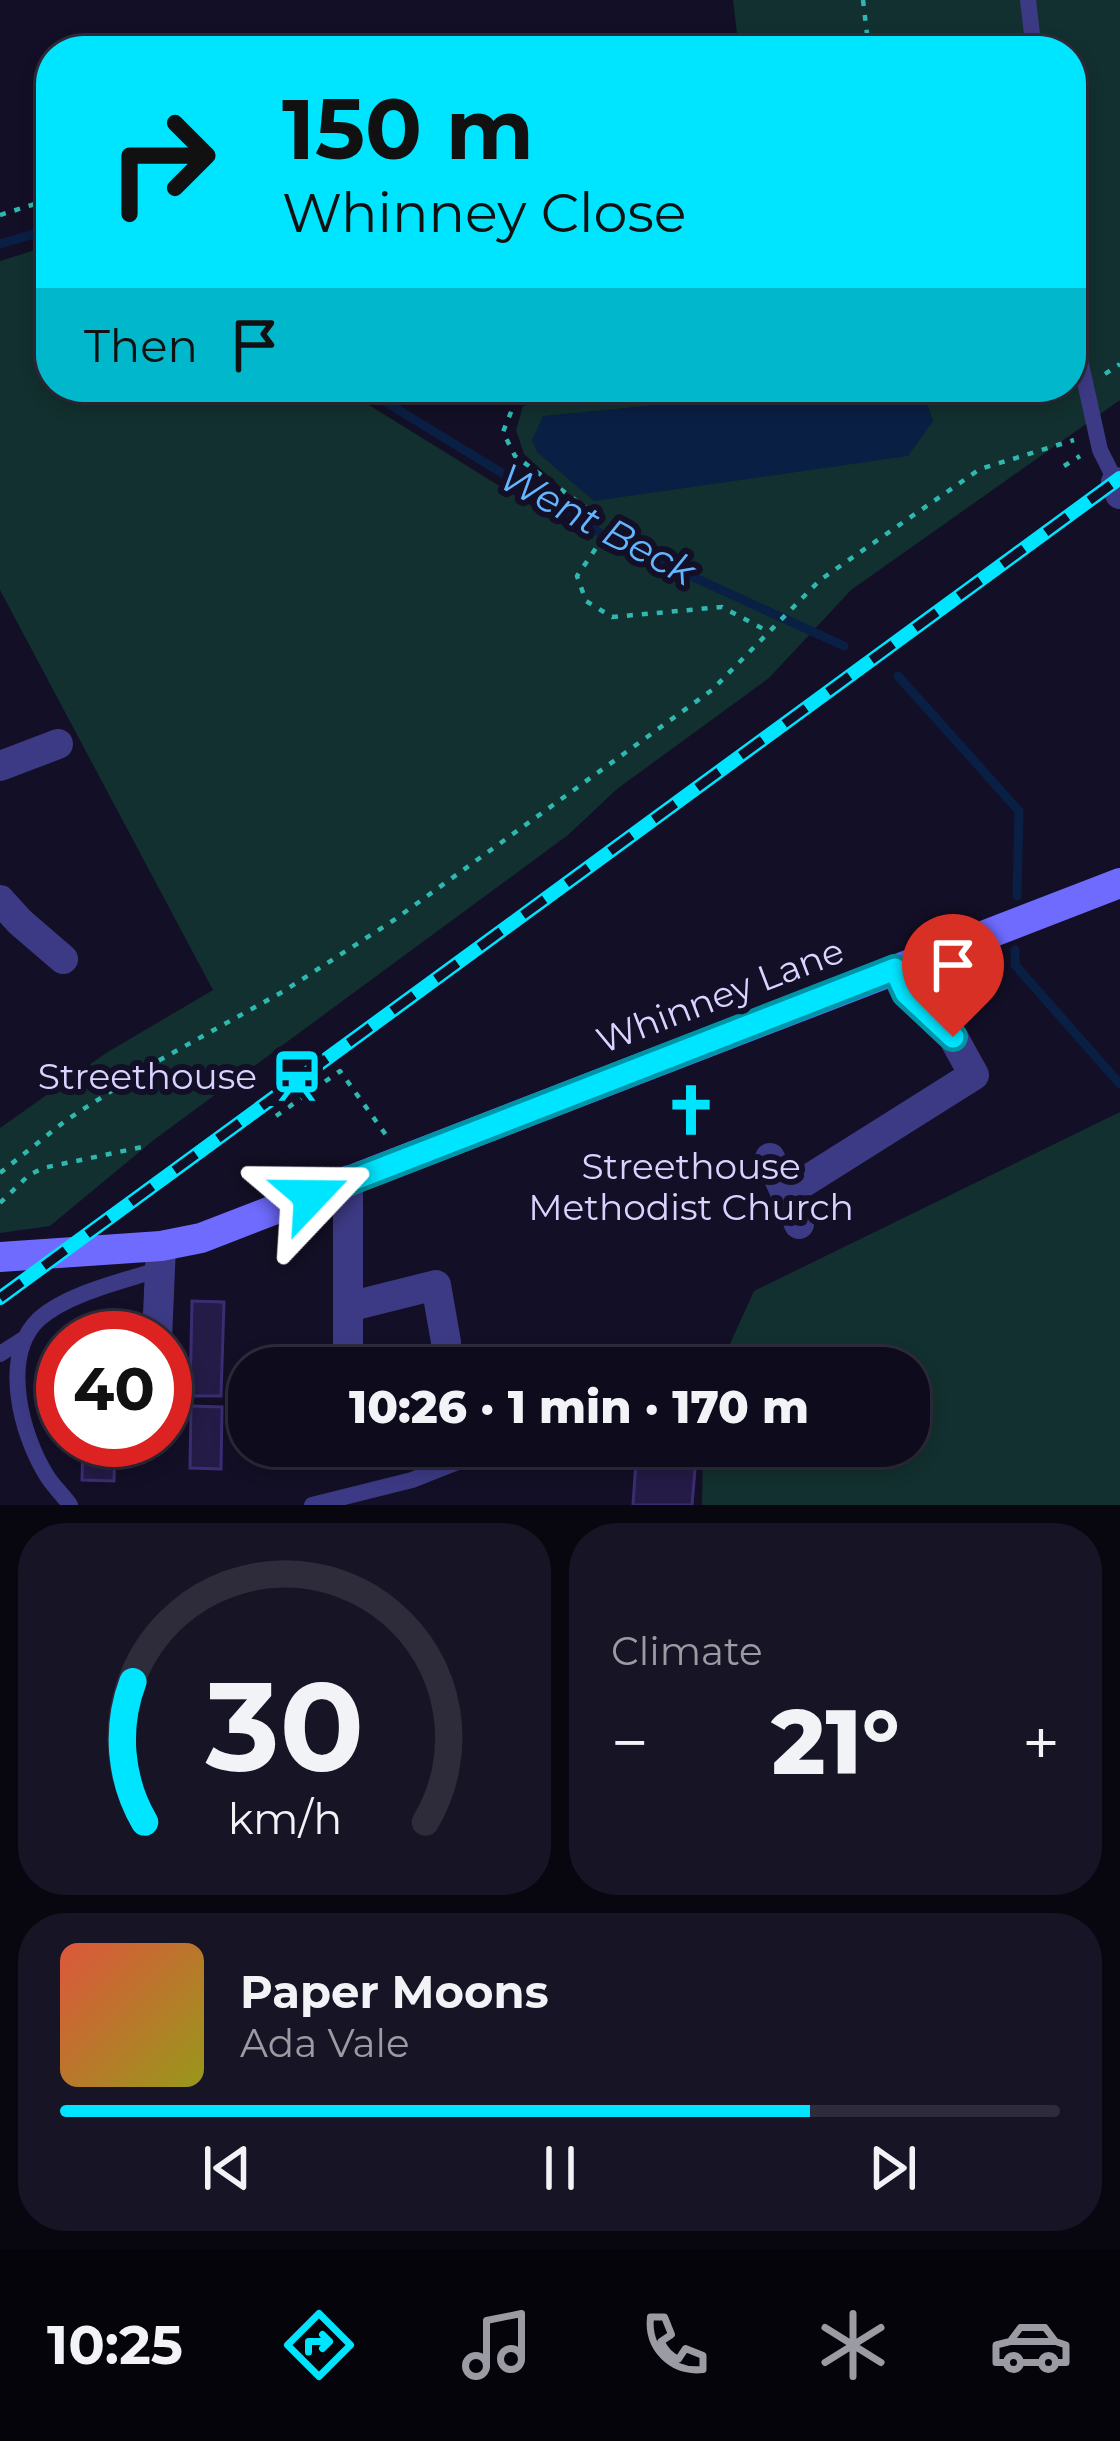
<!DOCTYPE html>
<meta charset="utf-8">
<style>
body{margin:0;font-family:Montserrat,sans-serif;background:#171425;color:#f1f3f6;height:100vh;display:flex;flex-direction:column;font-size:45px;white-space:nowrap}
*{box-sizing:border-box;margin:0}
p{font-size:39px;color:#9b9ba3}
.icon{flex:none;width:66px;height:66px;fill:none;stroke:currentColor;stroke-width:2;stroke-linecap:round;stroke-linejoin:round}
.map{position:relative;height:1505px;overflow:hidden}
.panel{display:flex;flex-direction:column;gap:18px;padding:18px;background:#08060f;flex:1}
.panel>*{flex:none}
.hud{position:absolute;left:36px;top:36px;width:1050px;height:366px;border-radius:48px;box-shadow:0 6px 18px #0003,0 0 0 3px #2e2b3b;background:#00e5ff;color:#111;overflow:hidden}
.speed{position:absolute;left:36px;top:1311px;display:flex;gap:24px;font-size:60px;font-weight:700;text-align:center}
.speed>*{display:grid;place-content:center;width:156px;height:156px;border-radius:50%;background:#0e0b1c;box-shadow:0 6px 18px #0003,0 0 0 3px #2e2b3b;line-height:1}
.speed .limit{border:18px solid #d22;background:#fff;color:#111}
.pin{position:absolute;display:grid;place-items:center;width:102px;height:102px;color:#fff;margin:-123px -51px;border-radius:50% 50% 50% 0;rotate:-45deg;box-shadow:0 0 12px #0007}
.pin .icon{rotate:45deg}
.me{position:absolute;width:132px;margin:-66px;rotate:67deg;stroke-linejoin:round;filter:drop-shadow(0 0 9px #0008)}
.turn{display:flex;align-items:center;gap:42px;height:252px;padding:0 48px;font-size:54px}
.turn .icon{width:156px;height:156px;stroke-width:2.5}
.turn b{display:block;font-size:84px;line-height:102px}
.then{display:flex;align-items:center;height:114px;padding:0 48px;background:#0003;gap:24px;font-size:45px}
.big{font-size:90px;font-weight:800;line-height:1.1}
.panel .card{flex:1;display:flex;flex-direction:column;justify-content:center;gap:18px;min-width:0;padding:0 42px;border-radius:48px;background:#171425}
.panel .dial{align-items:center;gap:0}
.dial svg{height:312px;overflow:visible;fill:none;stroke:#2e2b3b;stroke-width:7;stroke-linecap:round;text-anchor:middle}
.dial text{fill:#f1f3f6;stroke:none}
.song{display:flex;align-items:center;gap:36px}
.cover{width:144px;height:144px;border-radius:18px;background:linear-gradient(135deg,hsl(10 70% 55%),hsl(60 70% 35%))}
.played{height:12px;border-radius:6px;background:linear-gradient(90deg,#00e5ff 75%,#2e2b3b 75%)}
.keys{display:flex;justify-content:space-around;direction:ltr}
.heat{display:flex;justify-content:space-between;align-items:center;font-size:66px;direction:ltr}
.panel .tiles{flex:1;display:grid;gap:18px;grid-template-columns:1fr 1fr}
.card:last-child{grid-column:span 2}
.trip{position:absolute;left:228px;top:1347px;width:702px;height:120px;border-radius:48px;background:#0e0b1c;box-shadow:0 6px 18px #0003,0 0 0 3px #2e2b3b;font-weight:800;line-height:120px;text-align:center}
.tab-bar{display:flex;height:192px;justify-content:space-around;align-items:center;background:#06040b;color:#9b9ba3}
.tab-bar .icon{width:84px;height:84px}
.tab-bar .current{color:#00e5ff}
.tab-bar b{font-size:54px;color:#f1f3f6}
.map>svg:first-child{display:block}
.green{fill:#12302f}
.water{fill:#0a1f44}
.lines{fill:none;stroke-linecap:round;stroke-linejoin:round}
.stream{stroke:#0a1f44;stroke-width:9}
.building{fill:#241b47;stroke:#3b2d73;stroke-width:3}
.path{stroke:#2fb8b0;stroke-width:4.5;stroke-dasharray:6 9;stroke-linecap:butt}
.lane{stroke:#3d3a85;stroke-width:16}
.street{stroke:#3d3a85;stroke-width:30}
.secondary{stroke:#6f6bff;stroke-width:30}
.rail-casing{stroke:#00e5ff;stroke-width:14}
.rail{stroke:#130f26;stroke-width:9;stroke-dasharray:27;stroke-linecap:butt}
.route-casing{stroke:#0095a6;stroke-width:30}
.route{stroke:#00e5ff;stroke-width:21}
.labels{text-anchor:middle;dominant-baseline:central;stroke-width:12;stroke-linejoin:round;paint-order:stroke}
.street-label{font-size:36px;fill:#d9d4ff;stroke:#130f26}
.poi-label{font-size:36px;fill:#d9d4ff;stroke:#130f26;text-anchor:end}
.water-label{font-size:39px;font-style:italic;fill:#62b6ff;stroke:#130f26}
</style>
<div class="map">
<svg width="1120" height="1505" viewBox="0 0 1120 1505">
<rect width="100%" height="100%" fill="#130f26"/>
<path class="green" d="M733 0H1120V400L851 590 769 678 617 789 568 835 155 1139 50 1226 0 1233V1128L106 1053 213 990 0 590V261L51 245V387H340L588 541 603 518 565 491 524 454 516 430 523 406 608 387H710L656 405 543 417 933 421 921 387H1071V51H1034L1032 40 936 51H739Z
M1120 1112V1505H702L703 1446H909V1368H719L754 1291Z"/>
<path class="water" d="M710 387H921L933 421 908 456 594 501 537 452 532 440 543 416 656 405Z"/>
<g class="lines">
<path class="stream" d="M0 244 51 229
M361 387 610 539 844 646
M898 676 1019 811 1017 896
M1015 950V965L1120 1084"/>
</g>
<path class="building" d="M192 1301 224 1302 221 1396H190Z
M96 1317 128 1319 127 1338H95Z
M191 1406 222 1407 221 1469 190 1468Z
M83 1440H115L114 1481 82 1480Z
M330 1446H374V1454L330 1455Z
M641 1446H697L692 1505H633L636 1461 641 1460Z"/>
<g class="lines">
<path class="path" d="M863 0 869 51
M0 215 51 199
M1105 374 1120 364
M507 387 517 397 503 432 515 456 611 526 577 576 586 601 612 617 722 607 769 632
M1064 466 1080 456
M276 1116 340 1071 386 1135
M0 1173 65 1121 158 1061 284 991 394 920 712 690 820 580 980 469 1074 440
M0 1203 29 1175 43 1168 147 1146"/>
<path class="lane" d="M1028 0 1034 51
M1071 319 1100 450 1116 482
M0 1354 22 1340
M70 1505C63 1495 53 1486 47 1476 21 1435 0 1356 39 1319 68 1293 124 1281 160 1269
M312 1505 412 1480 498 1446"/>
<path class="street" d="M1116 482 1120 494
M0 766 58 744
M0 900 20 922 63 959
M770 1158 799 1224
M785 1194 974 1075 953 1037 906 993 895 969
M348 1307 436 1285 446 1342
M157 1338 161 1246
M348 1368V1180"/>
<path class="secondary" d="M0 1257 161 1246 201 1238 1120 883"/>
<g class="rail-casing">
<path id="rail" d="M0 1298 1120 478"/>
</g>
<use href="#rail" class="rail"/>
</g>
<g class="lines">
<g class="route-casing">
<path id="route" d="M311 1196 895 969 906 993 953 1037"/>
</g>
<use href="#route" class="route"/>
</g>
<defs>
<g id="station-bare" transform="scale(4.14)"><path d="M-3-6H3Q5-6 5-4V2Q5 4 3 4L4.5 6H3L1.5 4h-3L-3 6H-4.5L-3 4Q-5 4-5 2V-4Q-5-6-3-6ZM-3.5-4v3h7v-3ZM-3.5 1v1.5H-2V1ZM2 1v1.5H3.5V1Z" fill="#00e5ff" stroke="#130f26" stroke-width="2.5" paint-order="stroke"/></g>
<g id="church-bare" transform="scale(4.14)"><path d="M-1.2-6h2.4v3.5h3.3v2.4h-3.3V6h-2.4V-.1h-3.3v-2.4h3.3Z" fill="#00e5ff" stroke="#130f26" stroke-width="2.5" paint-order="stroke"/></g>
</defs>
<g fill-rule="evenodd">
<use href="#station-bare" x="297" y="1076"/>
<use href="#church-bare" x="691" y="1110"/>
</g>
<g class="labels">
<g class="street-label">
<text transform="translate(720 995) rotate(-21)">Whinney Lane</text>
</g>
<g class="poi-label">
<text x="257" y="1076">Streethouse</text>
<text x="691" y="1166" text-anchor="middle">Streethouse<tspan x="691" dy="41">Methodist Church</tspan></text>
</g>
<g class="water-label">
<text transform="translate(598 524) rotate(28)">Went Beck</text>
</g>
</g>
</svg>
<div class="speed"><div class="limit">40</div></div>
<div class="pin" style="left:953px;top:1037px;background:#d93025"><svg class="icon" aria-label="arrive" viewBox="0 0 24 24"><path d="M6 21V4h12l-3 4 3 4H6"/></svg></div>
<svg class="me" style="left:311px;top:1196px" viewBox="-20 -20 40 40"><path d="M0-17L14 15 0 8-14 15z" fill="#00e5ff" stroke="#fff" stroke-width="4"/></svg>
<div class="trip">10:26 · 1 min · 170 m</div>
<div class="hud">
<div class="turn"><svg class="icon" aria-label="right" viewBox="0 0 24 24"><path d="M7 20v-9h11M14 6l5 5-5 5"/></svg><div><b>150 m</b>Whinney Close</div></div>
<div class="then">Then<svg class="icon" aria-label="arrive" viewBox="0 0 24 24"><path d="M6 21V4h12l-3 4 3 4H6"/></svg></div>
</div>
</div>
<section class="panel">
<div class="tiles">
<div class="card dial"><svg viewBox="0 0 100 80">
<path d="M14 69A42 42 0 1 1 86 69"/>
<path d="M14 69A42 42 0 0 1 11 33" stroke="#00e5ff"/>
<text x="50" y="56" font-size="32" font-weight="700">30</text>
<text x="50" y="72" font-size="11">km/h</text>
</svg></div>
<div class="card"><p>Climate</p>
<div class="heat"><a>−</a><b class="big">21°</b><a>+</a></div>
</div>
<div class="card">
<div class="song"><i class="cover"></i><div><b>Paper Moons</b><p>Ada Vale</p></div></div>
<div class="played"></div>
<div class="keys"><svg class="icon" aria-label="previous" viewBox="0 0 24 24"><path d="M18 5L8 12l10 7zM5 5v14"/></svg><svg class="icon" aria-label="pause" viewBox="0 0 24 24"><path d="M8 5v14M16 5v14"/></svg><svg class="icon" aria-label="next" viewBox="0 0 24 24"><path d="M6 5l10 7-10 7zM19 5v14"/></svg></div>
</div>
</div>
</section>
<nav class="tab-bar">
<b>10:25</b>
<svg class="icon current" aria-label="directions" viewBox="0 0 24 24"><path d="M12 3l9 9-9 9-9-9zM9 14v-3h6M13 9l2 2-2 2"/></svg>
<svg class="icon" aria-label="music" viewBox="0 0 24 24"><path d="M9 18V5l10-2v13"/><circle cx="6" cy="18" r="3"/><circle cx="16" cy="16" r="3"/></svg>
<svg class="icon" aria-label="phone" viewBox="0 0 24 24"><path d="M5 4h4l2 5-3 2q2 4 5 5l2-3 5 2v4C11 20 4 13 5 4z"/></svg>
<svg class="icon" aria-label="climate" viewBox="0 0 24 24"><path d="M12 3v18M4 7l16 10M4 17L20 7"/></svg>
<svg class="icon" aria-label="car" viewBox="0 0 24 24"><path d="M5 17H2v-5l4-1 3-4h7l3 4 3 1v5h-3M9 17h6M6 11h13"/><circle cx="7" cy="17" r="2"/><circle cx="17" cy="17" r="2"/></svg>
</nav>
